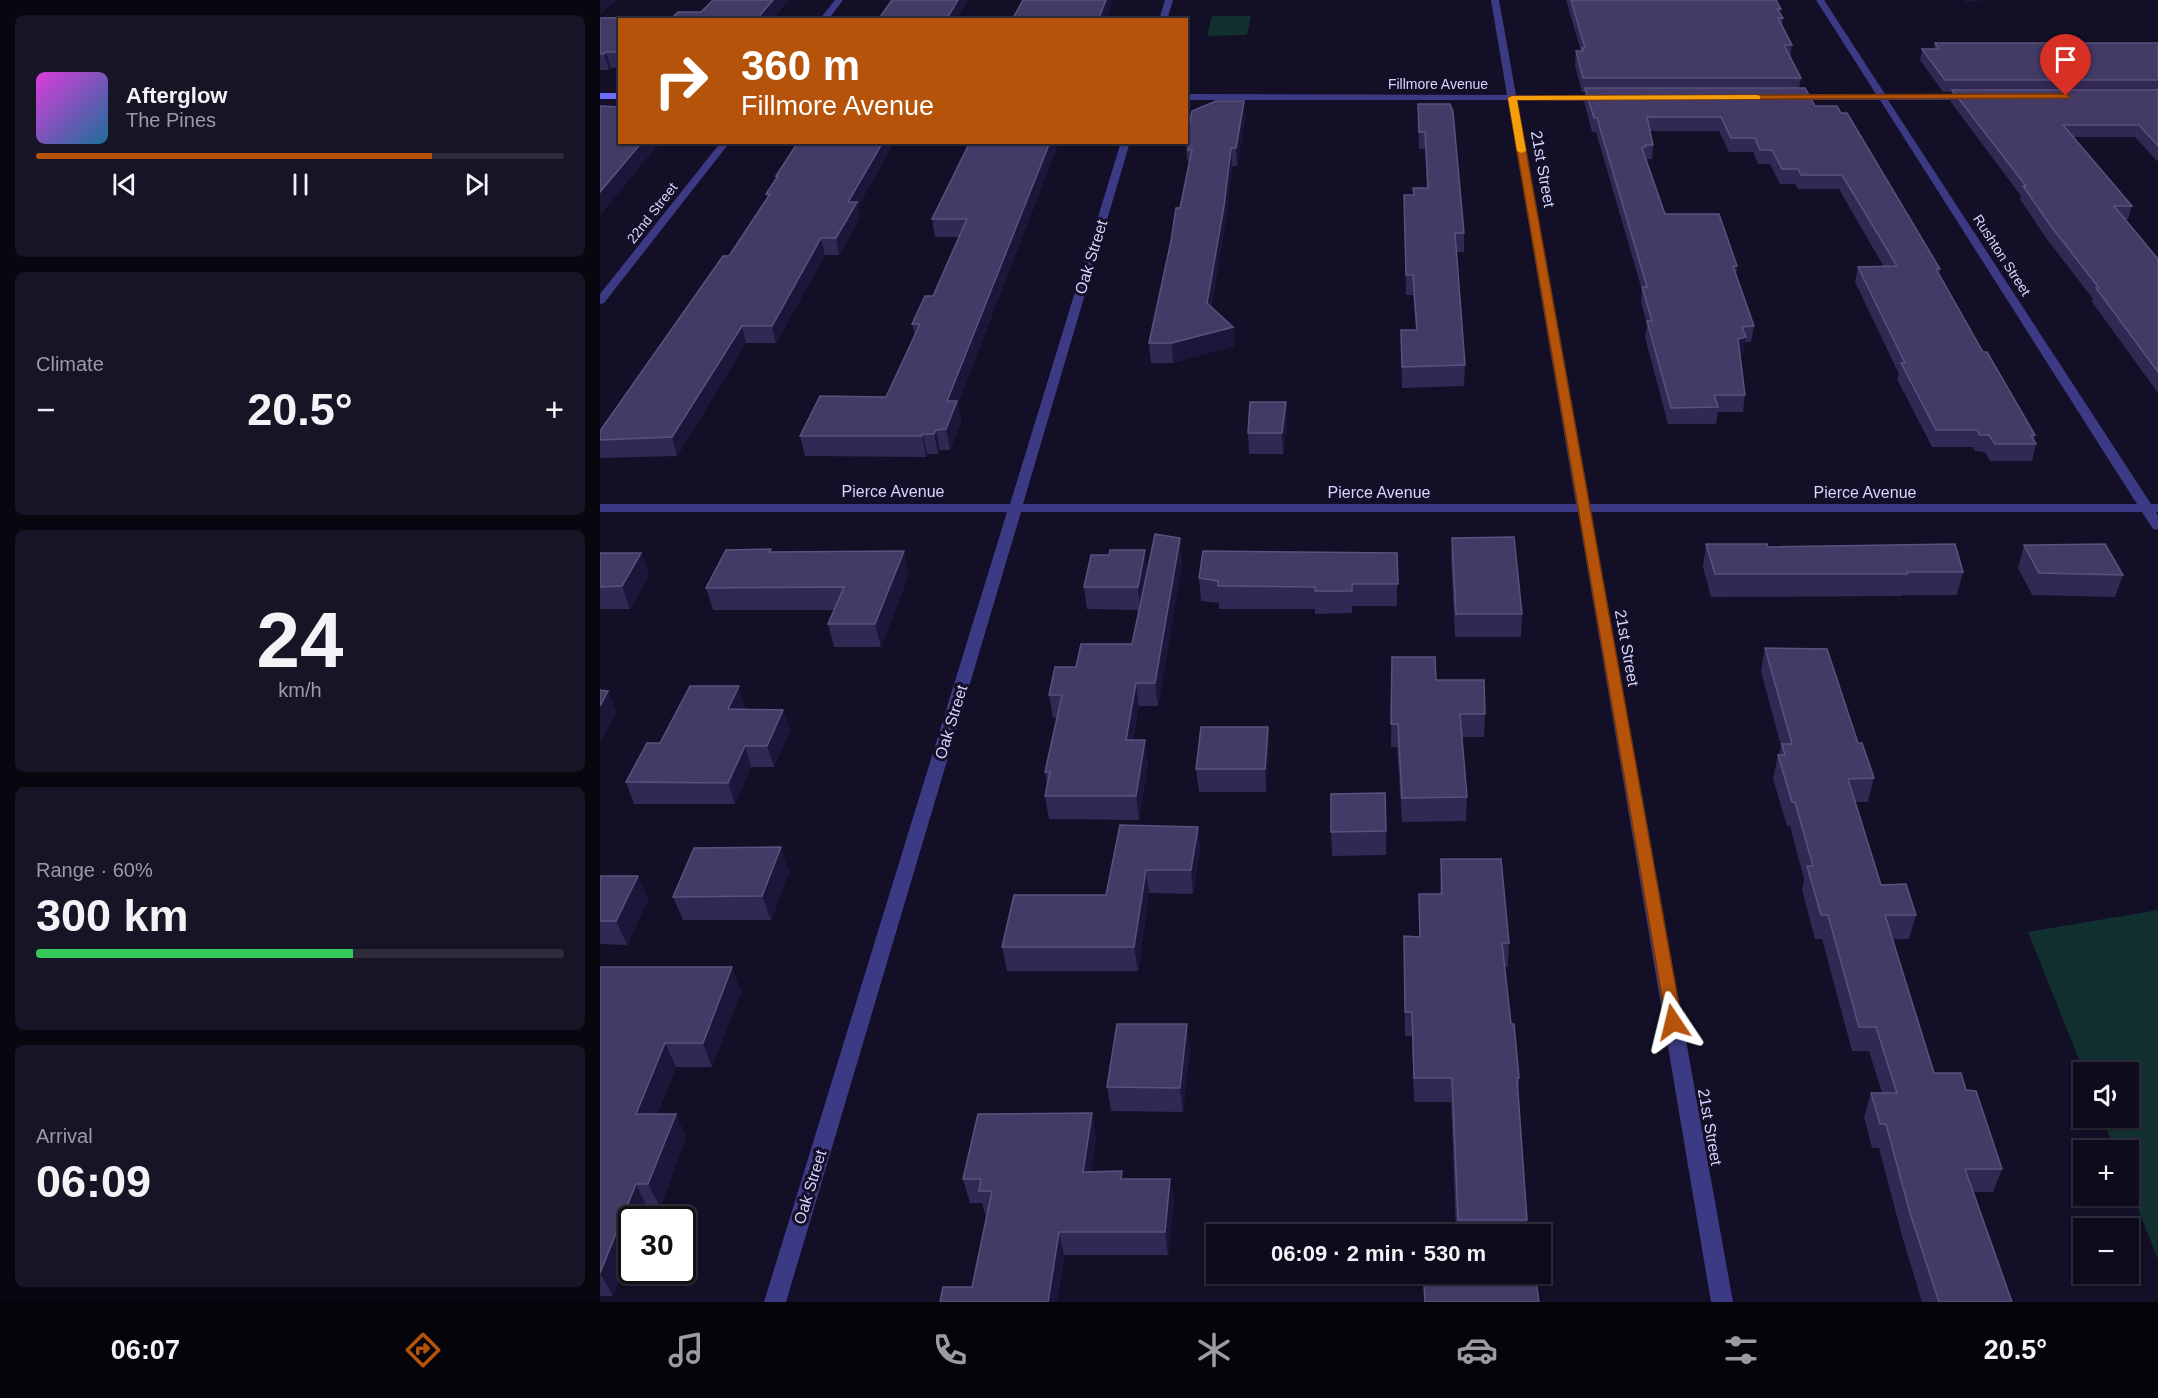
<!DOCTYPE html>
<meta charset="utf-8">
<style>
body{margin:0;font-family:Arial,sans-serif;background:#171425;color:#f1f3f6;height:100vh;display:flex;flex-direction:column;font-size:22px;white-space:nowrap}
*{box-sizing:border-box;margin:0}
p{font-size:20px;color:#9b9ba3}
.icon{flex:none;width:33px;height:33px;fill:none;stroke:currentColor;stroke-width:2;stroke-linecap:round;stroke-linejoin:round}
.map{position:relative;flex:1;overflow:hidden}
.drawer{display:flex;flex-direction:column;gap:15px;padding:15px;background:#08060f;width:600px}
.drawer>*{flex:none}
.top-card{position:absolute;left:18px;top:18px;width:570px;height:126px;border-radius:0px;box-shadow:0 2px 4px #0004,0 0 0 2px #2e2b3b;background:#b45309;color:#fff;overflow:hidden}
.tools{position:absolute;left:1473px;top:1062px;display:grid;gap:12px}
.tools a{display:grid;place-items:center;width:66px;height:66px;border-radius:0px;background:#0e0b1c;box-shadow:0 2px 4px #0004,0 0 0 2px #2e2b3b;font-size:30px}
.speed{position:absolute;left:18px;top:1206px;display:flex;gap:12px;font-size:30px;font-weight:700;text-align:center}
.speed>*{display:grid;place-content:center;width:78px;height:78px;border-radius:50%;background:#0e0b1c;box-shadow:0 2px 4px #0004,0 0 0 2px #2e2b3b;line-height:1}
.speed .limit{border:3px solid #111;border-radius:9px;background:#fff;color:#111}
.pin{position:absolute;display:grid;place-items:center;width:51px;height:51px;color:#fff;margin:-62px -26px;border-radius:50% 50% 50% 0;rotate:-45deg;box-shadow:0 0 6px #0007}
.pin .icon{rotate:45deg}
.me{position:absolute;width:66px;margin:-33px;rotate:350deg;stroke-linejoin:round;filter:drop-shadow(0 0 4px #0008)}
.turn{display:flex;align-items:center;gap:21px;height:126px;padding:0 24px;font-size:27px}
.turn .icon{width:78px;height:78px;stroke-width:2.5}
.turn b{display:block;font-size:42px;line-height:51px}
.big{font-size:45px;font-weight:700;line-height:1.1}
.drawer .tile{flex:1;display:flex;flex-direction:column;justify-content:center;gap:9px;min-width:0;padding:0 21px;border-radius:9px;background:#171425}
.drawer .dial{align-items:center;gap:0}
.dial b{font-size:78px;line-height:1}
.song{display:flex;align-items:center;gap:18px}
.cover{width:72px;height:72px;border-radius:9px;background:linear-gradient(135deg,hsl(300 70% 55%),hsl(200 70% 35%))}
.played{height:6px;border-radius:3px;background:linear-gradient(90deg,#b45309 75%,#2e2b3b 75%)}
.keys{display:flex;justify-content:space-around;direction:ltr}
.heat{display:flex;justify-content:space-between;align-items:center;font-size:33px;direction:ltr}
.charge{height:9px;border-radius:4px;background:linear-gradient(90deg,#34c759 60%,#2e2b3b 0)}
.trip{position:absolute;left:606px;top:1224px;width:345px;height:60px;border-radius:0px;background:#0e0b1c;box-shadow:0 2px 4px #0004,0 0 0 2px #2e2b3b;font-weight:700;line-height:60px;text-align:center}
.menu{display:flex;height:96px;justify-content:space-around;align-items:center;background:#06040b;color:#9b9ba3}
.menu .icon{width:42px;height:42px}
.menu .on{color:#b45309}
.menu b{font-size:27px;color:#f1f3f6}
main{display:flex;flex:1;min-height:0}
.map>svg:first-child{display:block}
.green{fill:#12302f}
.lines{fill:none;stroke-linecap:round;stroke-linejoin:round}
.street{fill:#3d3a85;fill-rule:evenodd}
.secondary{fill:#6f6bff;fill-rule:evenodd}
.wall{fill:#312854}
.shaded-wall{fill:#1d163a}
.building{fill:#433a66;stroke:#5a527e;stroke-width:1.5}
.route{fill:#b45309;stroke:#753606;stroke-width:1.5}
.slow{fill:#f59e0b}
.labels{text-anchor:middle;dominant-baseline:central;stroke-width:6;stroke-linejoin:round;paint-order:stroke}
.far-street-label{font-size:14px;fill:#d9d4ff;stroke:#130f26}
.street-label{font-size:16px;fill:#d9d4ff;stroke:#130f26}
</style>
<main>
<section class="drawer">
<div class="tile">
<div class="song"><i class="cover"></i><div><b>Afterglow</b><p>The Pines</p></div></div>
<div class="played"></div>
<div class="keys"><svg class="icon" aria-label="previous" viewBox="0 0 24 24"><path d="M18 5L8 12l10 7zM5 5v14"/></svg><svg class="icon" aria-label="pause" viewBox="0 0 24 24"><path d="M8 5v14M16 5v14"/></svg><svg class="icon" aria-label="next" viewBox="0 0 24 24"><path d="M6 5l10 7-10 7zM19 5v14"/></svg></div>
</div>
<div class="tile"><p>Climate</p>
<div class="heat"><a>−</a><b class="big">20.5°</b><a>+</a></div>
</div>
<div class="tile dial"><b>24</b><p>km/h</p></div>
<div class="tile"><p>Range · 60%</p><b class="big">300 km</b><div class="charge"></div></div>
<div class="tile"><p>Arrival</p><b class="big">06:09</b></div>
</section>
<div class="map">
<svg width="1558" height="1302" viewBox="0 0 1558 1302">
<rect width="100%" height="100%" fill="#130f26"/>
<path class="green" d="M612 16H651L647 35 607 36Z
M1558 910V1260L1529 1185 1528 1150H1515L1502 1118H1528V1072H1484L1428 932Z"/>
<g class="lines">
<path class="street" d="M235 0H243L228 20H219Z
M565 0H573L567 20H559Z
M891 0H899L916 95H1003L1007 98 1003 101 917 100 990 504H1537L1280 100H1192L1188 97 1192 94H1276L1216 0H1224L1285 94H1369L1373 97 1369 100H1288L1551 504H1558V512H1556L1558 516V530L1553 529 1542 512H991L1133 1302H1111L978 512H421L186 1302H164L407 512H0V504H410L521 142H530L423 504H976L908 100H586V94L907 95Z
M121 142H130L4 303 0 304V294Z"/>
<path class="secondary" d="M0 93H20V99H0Z"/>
</g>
<path class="wall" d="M113 0H189L172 20H20V68H11L9 70H0V18L73 17 101 12Z
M966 0H1176L1181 9 1180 14 1183 18 1182 25 1192 45 1190 57 1201 78 1199 88 1215 106 1340 269 1339 274 1383 352 1435 435 1434 440 1436 444 1432 461H1390L1385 452 1375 451 1373 447H1332L1297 379 1299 374 1255 282 1258 267H1284L1239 189H1198L1195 184H1180L1170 164H1158L1153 152H1129L1119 131H1050L1053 145 1052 159H1045L1065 214 1137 266 1136 275 1154 326 1151 342H1145L1143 353 1140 354 1145 395 1143 412H1118L1116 424H1068L1045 337 1047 324 1041 302 1042 290 996 132H992L984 101 985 92H982L975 65 976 51H981Z
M1335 43H1558V162L1535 137H1473L1532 206 1528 219H1524L1558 259V393L1492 302 1493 299 1446 238 1420 199 1421 196 1350 101 1352 92H1343L1320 60 1322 49H1334Z
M644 101 645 118 637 166H632L625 225 611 307 633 327 634 346 573 363H551L549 343 580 208 589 161H587L586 143Z
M818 104 864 233V252H856L865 365 864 386 802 388 801 330H816L813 295H806L804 195H813V188H827L825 149H819Z
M198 142 258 207 260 218 239 255H225L176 343H146L77 456 0 458V431L129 256 167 198 166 194 176 179V176Z
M370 142H459L358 403 361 421 350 450H340L338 454H327L326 457 205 456 200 436 286 397 315 335 312 324 333 296 359 237H335L332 219Z
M686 402 687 423 683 454H649L648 433Z
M852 538 922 614 921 637H855L851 560Z
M1106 544 1168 547 1363 572 1357 595H1302V596L1111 597 1103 567Z
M1424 545 1523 575 1515 597 1432 595 1418 568Z
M171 549 172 552 309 574 281 647H234L228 624 234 610H113L106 588Z
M0 553H41L49 575 30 609H0Z
M797 553V606H752V613L715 614V609H619V603L601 601 599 578Z
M582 561 558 706H539L533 740 548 763 539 820 449 819 445 796 447 785 445 772 457 718H453L449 695 476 667 532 644 539 610 487 609 484 587Z
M1165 648 1258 743 1274 778 1268 802H1255L1281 885 1316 915 1309 939H1292L1334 1073 1366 1090 1402 1169 1393 1192H1374L1412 1302H1322L1302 1236 1279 1148H1272L1264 1117 1271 1093H1282L1269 1051H1252L1222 939H1215L1202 890 1204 879 1190 826H1187L1173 779 1178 755H1179L1181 746 1161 671Z
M792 657 836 680 885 714 884 737H862L867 797 866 821 802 822 797 747H791Z
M145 707 144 709 183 710 190 730 174 767H151L135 804H34L26 782 60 743Z
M668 727 669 750 666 792H599L596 769Z
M598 827 600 850 593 894 549 893 538 971H407L402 947 506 895Z
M786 831V855L732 856 731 832Z
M841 859 909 943 908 967H905L911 1024 919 1078 918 1092 927 1220 926 1234H856L851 1102H814L812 1036H805L804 936 819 937V894H840Z
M189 871 171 920H83L73 897Z
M0 876H38L48 900 27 945 0 944Z
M0 967 141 991 112 1067H76L57 1114 86 1137 60 1207H47L42 1220H32V1248L13 1296H0Z
M590 1048 583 1112 511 1111 507 1087Z
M496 1137 491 1172 524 1179H570L574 1202 568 1255H464L457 1302H340L372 1287 387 1214H385L382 1203H370L363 1179Z"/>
<path class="shaded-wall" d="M0 0H16L0 15Z
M173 0H189L172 20H156Z
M358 0H368L356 20H346Z
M506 0H513L506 20H498Z
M1364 0H1390L1364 2Z
M6 52 11 68 9 70 4 54Z
M644 101 645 118 637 166 636 148Z
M42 142H60L0 216V192Z
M283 142H295L258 207 260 218 239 255 236 238 248 202Z
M450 142H459L358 403 361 421 350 450 346 429 347 401Z
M631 148 632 166 625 225 608 322 607 303Z
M221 238 225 255 176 343 172 326Z
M142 326 146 343 77 456 72 437Z
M633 327 634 346 573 363 572 343Z
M1146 337 1143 353 1135 355 1138 339Z
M686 402 687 423 683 454 682 433Z
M336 430 340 450 338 454 334 434Z
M323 434 327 454 326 457 322 436Z
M580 538 582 561 558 706 555 683Z
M545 550 547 572 540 610 538 587Z
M304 551 309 574 281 647 275 624Z
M41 553 49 575 30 609 22 586Z
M536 683 539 706 529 763 526 740Z
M139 686 145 707 135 730 128 709Z
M8 691 17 712 0 743V706Z
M183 710 190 730 174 767 167 746Z
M668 727 669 750 666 792 665 769Z
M545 740 548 763 539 820 536 796Z
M145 746 151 767 135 804 128 783Z
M598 827 600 850 593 894 591 870Z
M181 847 189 871 171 920 162 896Z
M546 870 549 893 538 971 534 947Z
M38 876 48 900 27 945 16 921Z
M132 967 141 991 112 1067 103 1043Z
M587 1024 590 1048 583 1112 580 1088Z
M65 1043 76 1067 47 1137 36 1114Z
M492 1113 496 1137 488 1195 483 1172Z
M76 1114 86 1137 60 1207 48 1184Z
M570 1179 574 1202 568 1255 565 1232Z
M36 1184 47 1207 42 1220H32V1248L13 1296 0 1273Z
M459 1232 464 1255 457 1302H448Z"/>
<path class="building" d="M113 0H173L156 20H20V52H6L4 54H0V18L73 17 78 12H101Z
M292 0H358L346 20H278Z
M423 0H506L498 20H412Z
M971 0H1176L1181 9H1177L1183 18H1178L1192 45H1184L1201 78H983L976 51H983L982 48H985Z
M1335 43H1558V80H1345L1322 49H1339Z
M985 88H1205L1215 106H1237L1241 113H1247L1340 269H1336L1383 352H1387L1435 435H1431L1436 444H1395L1389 435H1380L1377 430H1336L1301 363H1305L1258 267 1297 266 1242 175H1201L1198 169H1182L1172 150H1160L1155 138H1131L1121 117H1047L1053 145H1045L1046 147H1042L1044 154 1065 214H1119L1137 266H1133L1154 326 1142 327 1146 337 1138 339 1145 395H1114L1118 407 1071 408 1047 321H1052L1042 287H1047L997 118H994Z
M1352 90H1558V146L1539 125H1463L1532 206H1514L1558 259V372L1496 288H1499L1450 225 1423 186H1426Z
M616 101H644L636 148H631L624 206 607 303 633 327 572 343H549L571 241 576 208H580L592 150H588L590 144 586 143 592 111Z
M818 104H850L853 112 864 233H855L865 365 802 367 801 330H817L813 275H806L804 195H814L813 188H828L825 132H819Z
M0 106 20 107V142H42L0 192Z
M198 142H283L248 202H257L236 238H221L172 326H142L72 437 0 440V431L123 256H129L170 194H166L178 176H176Z
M370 142H450L347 401H357L346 429 336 430 334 434H323L322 436H200L220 396 286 397 320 324H312L325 296H333L367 219H332Z
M650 402H686L682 433H648Z
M555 534 580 538 555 683H536L526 740H545L536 796H445L450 772H445L462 695H449L455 667H476L481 644H532Z
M914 537 922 614H856L852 538Z
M1106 544H1167L1168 547 1355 544 1363 572H1307V574H1115Z
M1505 544 1523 575 1439 573 1424 545Z
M171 549 169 552 304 551 275 624H228L244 587 106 588 126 550Z
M510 550H545L538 587H484L491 555H509Z
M603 551 797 553 798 584H752V591H715V587L618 586V581L599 578Z
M0 553H41L22 586 0 587Z
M1165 648 1227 649 1258 743H1262L1274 778 1248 779 1281 885 1306 884 1316 915H1285L1334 1073H1361L1366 1090 1376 1091 1402 1169H1365L1412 1302H1339L1310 1213 1286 1124H1280L1271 1093H1297L1276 1027H1259L1228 915H1221L1207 866H1213L1195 802H1192L1178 755H1185L1182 744H1192Z
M792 657H835L836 680H884L885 714H860L867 797 802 798 798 724H791Z
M90 686H139L128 709 183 710 167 746H145L128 783 26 782 47 743H60Z
M0 690 8 691 0 706Z
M601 727H668L665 769H596Z
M785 793 786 831 731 832V794Z
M520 825 598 827 591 870H546L534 947H402L414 895H506Z
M181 847 162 896 73 897 94 848Z
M841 859H901L909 943H902L911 1024H914L919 1078H917L927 1220H858L852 1078H814L812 1012H805L804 936 820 937 819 894H842Z
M0 876H38L16 921H0Z
M0 967H132L103 1043H65L36 1114H76L48 1184H36L0 1273Z
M517 1024H587L580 1088 507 1087Z
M492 1113 483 1172 522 1171 521 1179H570L565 1232H459L448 1302H340L343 1287H372L392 1191H379L381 1179H363L378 1114Z
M936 1280 939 1302H825L824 1285Z"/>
<path class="route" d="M1466 94 1470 96 1469 98 917 100 1082 1022 1079 1027 1073 1029 1067 1027 908 98 912 96Z"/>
<path class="slow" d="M1157 95 1160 96V99L917 100 926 151 921 153 917 151 908 98 912 96Z"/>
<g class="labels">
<g class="far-street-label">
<text x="838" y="84">Fillmore Avenue</text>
<text transform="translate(52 213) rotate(-52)">22nd Street</text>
<text transform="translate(1402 255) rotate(57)">Rushton Street</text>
</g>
<g class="street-label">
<text transform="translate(943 169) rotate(80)">21st Street</text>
<text transform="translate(491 257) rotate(-73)">Oak Street</text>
<text x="293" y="491">Pierce Avenue</text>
<text x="779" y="492">Pierce Avenue</text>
<text x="1265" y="492">Pierce Avenue</text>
<text transform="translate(1027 648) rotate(80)">21st Street</text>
<text transform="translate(351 722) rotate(-73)">Oak Street</text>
<text transform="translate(1110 1127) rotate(80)">21st Street</text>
<text transform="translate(210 1187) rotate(-73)">Oak Street</text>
</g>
</g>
</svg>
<div class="tools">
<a><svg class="icon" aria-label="sound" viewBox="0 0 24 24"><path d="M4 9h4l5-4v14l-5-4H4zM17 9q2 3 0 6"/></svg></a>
<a>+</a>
<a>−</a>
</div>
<div class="speed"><div class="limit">30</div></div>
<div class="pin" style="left:1466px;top:96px;background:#d93025"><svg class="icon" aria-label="arrive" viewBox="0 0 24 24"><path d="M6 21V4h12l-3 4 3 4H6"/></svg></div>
<svg class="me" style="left:1073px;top:1022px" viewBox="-20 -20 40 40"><path d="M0-17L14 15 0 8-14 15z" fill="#b45309" stroke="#fff" stroke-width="4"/></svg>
<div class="trip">06:09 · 2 min · 530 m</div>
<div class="top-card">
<div class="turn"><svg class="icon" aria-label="right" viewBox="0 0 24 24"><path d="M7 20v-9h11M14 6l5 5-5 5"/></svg><div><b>360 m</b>Fillmore Avenue</div></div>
</div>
</div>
</main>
<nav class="menu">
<b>06:07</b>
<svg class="icon on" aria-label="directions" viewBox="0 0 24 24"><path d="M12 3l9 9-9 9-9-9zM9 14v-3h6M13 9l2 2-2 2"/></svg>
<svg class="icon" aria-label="music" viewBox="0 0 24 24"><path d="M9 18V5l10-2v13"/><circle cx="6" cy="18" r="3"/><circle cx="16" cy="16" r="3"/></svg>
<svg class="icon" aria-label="phone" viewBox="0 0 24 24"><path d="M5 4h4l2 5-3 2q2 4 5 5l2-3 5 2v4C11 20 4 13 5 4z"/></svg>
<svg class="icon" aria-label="climate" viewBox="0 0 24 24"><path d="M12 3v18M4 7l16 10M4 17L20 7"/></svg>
<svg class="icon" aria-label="car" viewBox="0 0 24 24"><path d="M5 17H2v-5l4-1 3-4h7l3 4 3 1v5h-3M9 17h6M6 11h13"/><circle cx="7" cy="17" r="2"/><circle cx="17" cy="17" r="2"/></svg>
<svg class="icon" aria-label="filters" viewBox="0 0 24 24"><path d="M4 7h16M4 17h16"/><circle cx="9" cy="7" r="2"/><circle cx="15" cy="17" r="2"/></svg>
<b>20.5°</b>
</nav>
